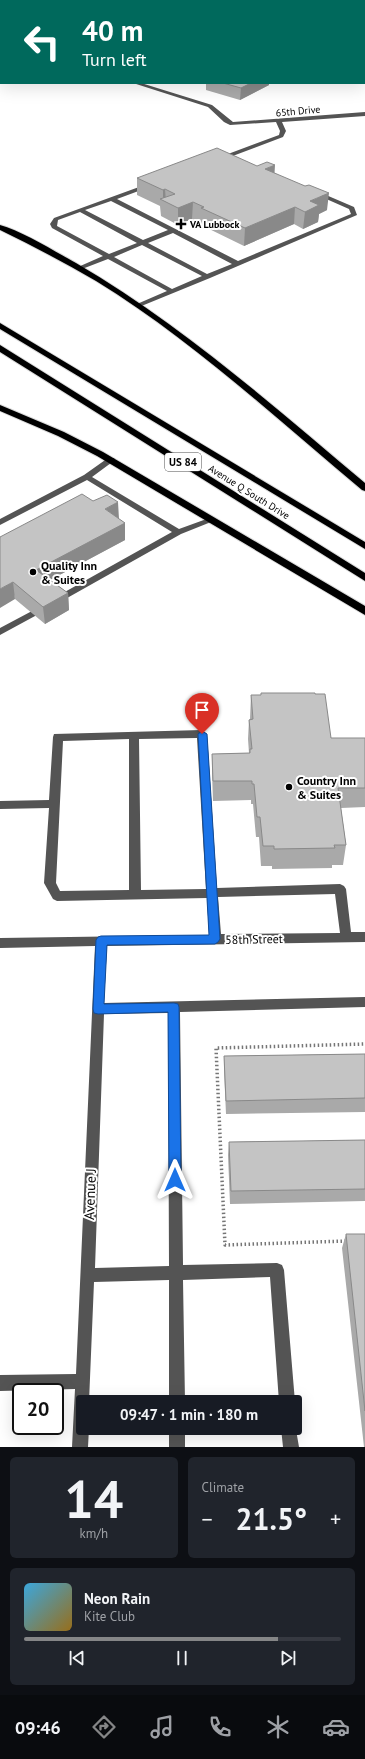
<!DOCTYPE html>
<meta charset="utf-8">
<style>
body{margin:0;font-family:"PT Sans",sans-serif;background:#20242c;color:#f1f3f6;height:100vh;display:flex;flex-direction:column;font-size:15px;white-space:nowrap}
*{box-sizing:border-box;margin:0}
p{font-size:13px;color:#9ea1a6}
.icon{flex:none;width:22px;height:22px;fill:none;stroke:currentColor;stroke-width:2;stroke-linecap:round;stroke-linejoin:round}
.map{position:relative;height:1447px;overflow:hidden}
.sheet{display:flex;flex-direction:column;gap:10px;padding:10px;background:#0d0f14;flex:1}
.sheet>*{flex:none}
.guide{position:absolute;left:0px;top:0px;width:365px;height:84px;box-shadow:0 4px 16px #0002;background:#00695c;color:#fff;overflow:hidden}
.speed{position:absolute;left:12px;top:1383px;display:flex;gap:8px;font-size:20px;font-weight:700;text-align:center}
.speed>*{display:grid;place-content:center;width:52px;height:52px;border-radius:50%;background:#171b24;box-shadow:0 4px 16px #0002;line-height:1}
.speed .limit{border:2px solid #111;border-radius:6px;background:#fff;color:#111}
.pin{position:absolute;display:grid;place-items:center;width:34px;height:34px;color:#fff;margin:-41px -17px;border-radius:50% 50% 50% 0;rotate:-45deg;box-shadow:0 0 4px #0007}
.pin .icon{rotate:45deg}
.me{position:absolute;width:44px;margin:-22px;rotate:0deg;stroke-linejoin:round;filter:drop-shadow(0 0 3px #0008)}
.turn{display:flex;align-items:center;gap:14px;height:84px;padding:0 16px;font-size:18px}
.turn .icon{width:52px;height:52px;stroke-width:2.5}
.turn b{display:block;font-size:28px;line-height:34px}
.big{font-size:30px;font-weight:600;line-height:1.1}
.sheet .widget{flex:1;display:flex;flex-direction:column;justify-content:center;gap:6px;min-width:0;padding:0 14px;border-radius:6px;background:#20242c}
.sheet .dial{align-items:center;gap:0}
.dial b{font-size:52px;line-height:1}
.song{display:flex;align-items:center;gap:12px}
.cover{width:48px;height:48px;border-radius:6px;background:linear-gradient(135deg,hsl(200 70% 55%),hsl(40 70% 35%))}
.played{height:4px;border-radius:2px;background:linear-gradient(90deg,#858687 80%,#363941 80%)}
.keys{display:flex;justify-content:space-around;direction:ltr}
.heat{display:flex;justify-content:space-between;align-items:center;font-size:22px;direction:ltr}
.sheet .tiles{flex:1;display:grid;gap:10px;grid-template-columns:1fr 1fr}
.widget:last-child{grid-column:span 2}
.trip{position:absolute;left:76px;top:1395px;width:226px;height:40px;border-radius:4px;background:#171b24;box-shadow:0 4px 16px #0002;font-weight:600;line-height:40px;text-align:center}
.menu{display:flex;height:64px;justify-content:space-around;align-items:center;background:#090b0e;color:#9ea1a6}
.menu .icon{width:28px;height:28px}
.menu .on{color:#858687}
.menu b{font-size:18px;color:#f1f3f6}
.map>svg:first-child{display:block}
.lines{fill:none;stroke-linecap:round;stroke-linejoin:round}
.highway-casing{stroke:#dbdbdb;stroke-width:2}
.path{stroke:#767676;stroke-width:3.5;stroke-dasharray:1.5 2.5;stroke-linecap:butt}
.minor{fill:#545454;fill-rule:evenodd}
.highway{fill:#000;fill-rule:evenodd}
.wall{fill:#a9a9a9}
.shaded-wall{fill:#898989}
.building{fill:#c4c4c4;stroke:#898989}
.route{fill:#1a73e8;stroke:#114b97}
.poi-dot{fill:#000;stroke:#fff;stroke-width:1.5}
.labels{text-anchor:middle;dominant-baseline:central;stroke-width:4;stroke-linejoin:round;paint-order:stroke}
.far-street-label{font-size:10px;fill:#000;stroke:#fff}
.far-poi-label{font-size:10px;font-weight:bold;fill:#000;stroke:#fff;text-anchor:start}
.shield{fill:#fff;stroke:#4c4c4c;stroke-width:1}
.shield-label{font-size:11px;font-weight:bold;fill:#000}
.poi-label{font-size:12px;font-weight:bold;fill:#000;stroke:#fff;text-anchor:start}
.street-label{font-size:12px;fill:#000;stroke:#fff}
.near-street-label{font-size:14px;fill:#000;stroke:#fff}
</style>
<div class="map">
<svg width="365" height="1447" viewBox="0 0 365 1447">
<rect width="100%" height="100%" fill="#fff"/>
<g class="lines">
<g class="highway-casing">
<path id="highway" d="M0 225C22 231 56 252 76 263 181 324 272 405 365 483V491L362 490C276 418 192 340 96 281 65 263 33 246 0 230Z
M0 323 365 542V549L0 329Z
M0 345 365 573V581L0 352Z
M0 405 64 432 103 452 365 606V615L97 456 58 436 0 411Z"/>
</g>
<path class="path" d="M346 1241 225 1245 216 1048 365 1044"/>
<path class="minor" d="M127 0H131V1H127Z
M143 0H187L142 1Z
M0 30H1V32H0Z
M0 65H1V67H0Z
M133 83H141L212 105 233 122 365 112V116L282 122 286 131 283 137 230 157 228 156V154L279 135 280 131 276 122 230 125 224 122 208 107Z
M150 183 153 185 152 186 117 199 238 261 351 214 349 209 315 194V192H319L354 207 357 215 210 278 139 307 137 306V304L167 291 108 259 82 269H78V267L103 256 52 228 50 224 54 218ZM111 201 168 230 143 240 85 210ZM80 212 137 243 109 254 57 226 58 220ZM173 233 232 264 207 274 148 243ZM142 245 202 276 172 289 114 257Z
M108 458H114L115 460 92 477 179 529 212 517 216 520 181 534 60 602H54L52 600 54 598 172 532 87 480 0 525V519L84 475Z
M32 611 37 614 35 616 0 635V628Z
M202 730 207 734 217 888 340 884 344 886 346 889 351 932H365V942L107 946 104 1003 365 997V1007L180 1012 183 1265 277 1263 282 1265 284 1270 295 1402H279L270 1277 183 1280 185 1402H169V1280L94 1282 89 1402H83V1428H89L88 1447H72L75 1389 0 1391V1375L76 1374 95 946 0 948V938L209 935 207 898 57 901 53 899 44 883 49 808 0 809V801L49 800 53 737 54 734ZM197 738 206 889 141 890 139 739ZM129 739V890L60 891 56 883 63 741ZM335 894 340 933 221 934 218 897ZM168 1013 169 1266 95 1268 104 1014Z
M295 1424 299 1447H283L281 1428H295Z
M169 1428H185V1447H169Z"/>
<use href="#highway" class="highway"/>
</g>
<path class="wall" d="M0 0 1 1V24H0Z
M364 3H365V14L364 13Z
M0 33H1V58H0Z
M206 83H269V85L240 100 206 90Z
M275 173 327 210 319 214 318 222 303 229 294 224 244 246 201 225V223L192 219 178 225 161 216 160 206 137 195V178Z
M119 519 125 523V540L50 580 68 593 69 610 45 624 15 599 0 537Z
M315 694 331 738H365V807L341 808 346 845 343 865H332V868L272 869V866H261L259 837H256L253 804H251V800L213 801 212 773V754L249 753 248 739 249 720 250 719 251 695Z
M365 1054V1112L226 1114 224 1070V1056Z
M365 1140V1201L230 1204 228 1155 229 1142Z
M346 1234H365V1447H364L342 1248Z"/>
<path class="shaded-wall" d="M364 75H365V84H357V83H364Z
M251 83H269V85L240 100 241 88Z
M275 165 274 182 265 169Z
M165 189 166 202 163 200V190Z
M329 193 327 210 319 214 318 222 303 229 305 212 310 201Z
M193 202 192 219 178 225V208Z
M295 207 294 224 244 246 245 228Z
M118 502 119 519 105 509Z
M125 523V540L37 587 36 570Z
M13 582 15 599 0 608V589Z
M68 593 69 610 45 624 43 607Z"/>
<path class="building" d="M0 0H93V1H1V11H0Z
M0 33H1V47H0Z
M364 67 365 68V75H364Z
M223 83H251L241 88Z
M217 148 257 166 267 162 275 165 265 169 305 186 309 185 329 193 310 201 319 205 305 212 295 207 245 228 201 208 204 207 193 202 178 208 160 199 175 194 165 189 163 190 137 178Z
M82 494 93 501 107 495 118 502 105 509 125 523 36 570 68 593 43 607 13 582 0 589V537Z
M261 693H315V694H325L331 738H365V788H338L346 845H334L335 848 274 849V846H263L260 817H257L254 784H252V781H213L212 754 250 753V749H252L249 720 253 719 251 695H261Z
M365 1054V1098L226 1101 224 1056Z
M365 1140V1189L231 1191 229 1142Z
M346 1234H365V1411Z"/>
<path class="route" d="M202 731 207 734 220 939 218 942 215 944 107 945 104 1004 174 1003 178 1004 179 1007 181 1180 179 1184 175 1186 171 1184 169 1180 168 1012 98 1014 94 1013 93 1009 96 940 98 937 101 936 209 935 198 734Z"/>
<g class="poi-dot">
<path d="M179 218h4v4h4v4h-4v4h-4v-4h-4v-4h4z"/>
<circle cx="33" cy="572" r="4"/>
<circle cx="289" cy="787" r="4"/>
</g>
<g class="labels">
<g class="far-street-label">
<text transform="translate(298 111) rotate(-5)">65th Drive</text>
<text transform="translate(249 492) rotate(32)">Avenue Q South Drive</text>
</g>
<g class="far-poi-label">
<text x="190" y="224">VA Lubbock</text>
</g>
<rect class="shield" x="165" y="453" width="36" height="18" rx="3"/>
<g class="shield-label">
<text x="183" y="462">US 84</text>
</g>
<g class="poi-label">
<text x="41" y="565">Quality Inn<tspan x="41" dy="14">&amp; Suites</tspan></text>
<text x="297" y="780">Country Inn<tspan x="297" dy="14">&amp; Suites</tspan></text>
</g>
<g class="street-label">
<text transform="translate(254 939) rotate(-1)">58th Street</text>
</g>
<g class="near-street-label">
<text transform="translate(90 1194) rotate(-88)">Avenue J</text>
</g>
</g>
</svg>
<div class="speed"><div class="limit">20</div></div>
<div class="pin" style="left:202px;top:734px;background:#d93025"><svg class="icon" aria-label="arrive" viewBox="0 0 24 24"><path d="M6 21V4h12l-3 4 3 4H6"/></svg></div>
<svg class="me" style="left:175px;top:1180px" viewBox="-20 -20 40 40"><path d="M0-17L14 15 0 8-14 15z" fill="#1a73e8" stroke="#fff" stroke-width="4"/></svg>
<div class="trip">09:47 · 1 min · 180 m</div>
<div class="guide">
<div class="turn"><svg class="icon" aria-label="left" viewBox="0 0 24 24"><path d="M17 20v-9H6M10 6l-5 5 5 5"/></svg><div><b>40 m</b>Turn left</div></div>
</div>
</div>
<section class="sheet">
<div class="tiles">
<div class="widget dial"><b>14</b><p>km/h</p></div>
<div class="widget"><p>Climate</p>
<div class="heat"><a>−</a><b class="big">21.5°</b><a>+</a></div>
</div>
<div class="widget">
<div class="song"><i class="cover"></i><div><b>Neon Rain</b><p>Kite Club</p></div></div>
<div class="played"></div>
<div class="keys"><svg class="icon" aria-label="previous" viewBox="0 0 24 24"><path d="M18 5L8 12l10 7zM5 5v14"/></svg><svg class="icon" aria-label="pause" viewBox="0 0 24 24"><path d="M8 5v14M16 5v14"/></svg><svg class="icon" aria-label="next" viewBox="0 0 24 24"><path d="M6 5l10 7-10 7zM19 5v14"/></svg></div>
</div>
</div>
</section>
<nav class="menu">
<b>09:46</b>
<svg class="icon on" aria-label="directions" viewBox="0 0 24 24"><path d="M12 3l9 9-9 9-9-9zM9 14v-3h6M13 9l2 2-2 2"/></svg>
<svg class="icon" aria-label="music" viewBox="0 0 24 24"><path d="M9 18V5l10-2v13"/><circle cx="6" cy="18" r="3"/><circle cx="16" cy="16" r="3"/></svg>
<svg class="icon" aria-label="phone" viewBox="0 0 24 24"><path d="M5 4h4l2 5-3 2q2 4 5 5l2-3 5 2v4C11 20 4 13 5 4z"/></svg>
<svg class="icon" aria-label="climate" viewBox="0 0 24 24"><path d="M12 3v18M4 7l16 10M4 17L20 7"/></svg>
<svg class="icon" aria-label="car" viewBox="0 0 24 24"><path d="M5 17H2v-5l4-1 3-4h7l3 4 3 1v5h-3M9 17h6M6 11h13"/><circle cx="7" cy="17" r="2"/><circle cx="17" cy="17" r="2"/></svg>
</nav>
